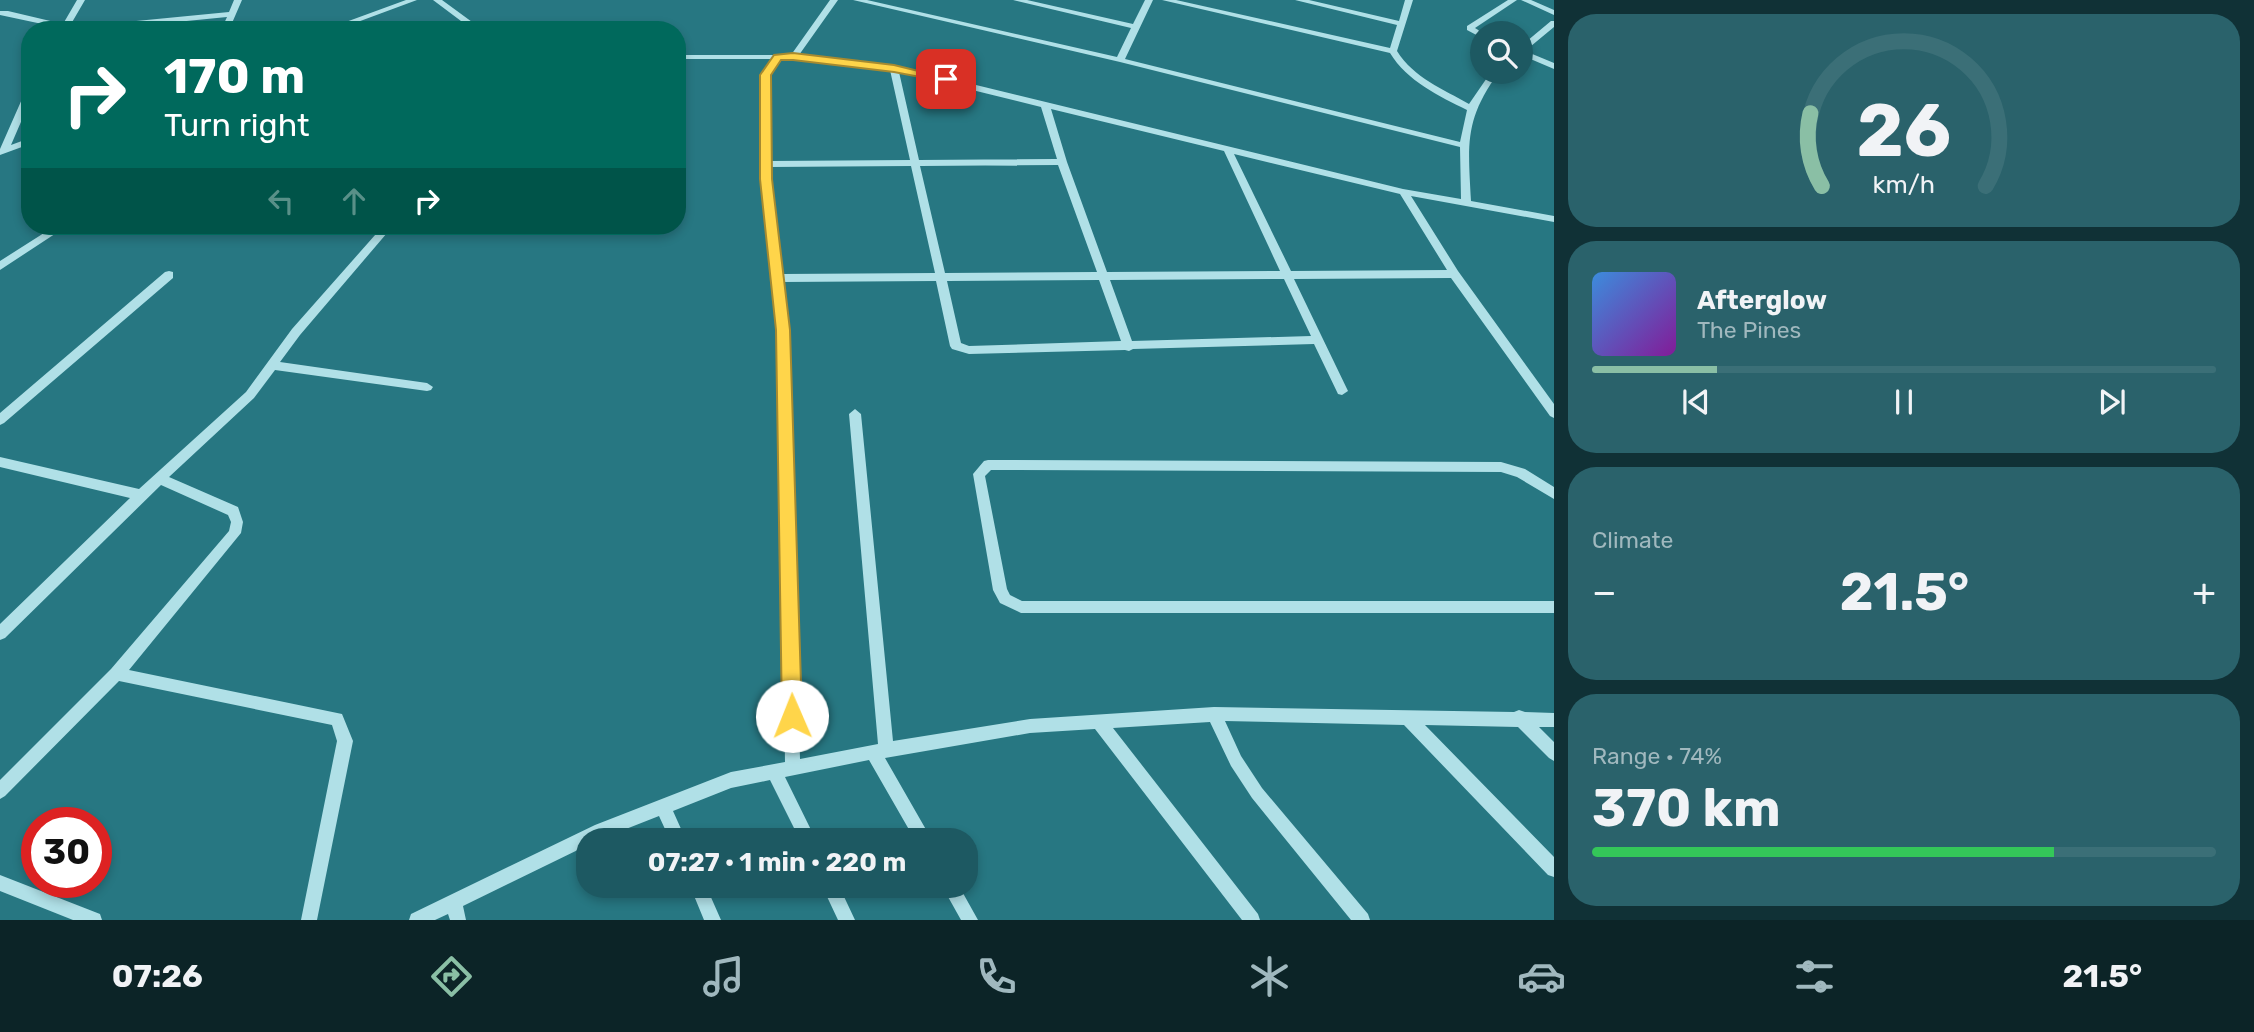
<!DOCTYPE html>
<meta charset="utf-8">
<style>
body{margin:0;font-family:Rubik,sans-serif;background:#2a626b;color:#f1f3f6;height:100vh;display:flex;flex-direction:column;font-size:26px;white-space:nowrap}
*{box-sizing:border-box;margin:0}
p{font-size:23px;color:#a0b8be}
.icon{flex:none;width:38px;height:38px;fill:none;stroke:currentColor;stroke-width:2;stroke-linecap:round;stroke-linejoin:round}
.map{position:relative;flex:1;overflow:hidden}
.sheet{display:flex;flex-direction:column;gap:14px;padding:14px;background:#103136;width:700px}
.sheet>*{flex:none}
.guide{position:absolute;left:21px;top:21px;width:665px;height:214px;border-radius:28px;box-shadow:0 4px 10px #0003;background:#00695c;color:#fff;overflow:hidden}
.fabs{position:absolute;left:1470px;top:21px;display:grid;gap:14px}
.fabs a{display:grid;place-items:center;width:63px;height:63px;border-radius:50%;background:#1d5962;box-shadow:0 4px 10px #0003;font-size:35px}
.speed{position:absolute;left:21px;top:807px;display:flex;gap:14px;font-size:35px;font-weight:700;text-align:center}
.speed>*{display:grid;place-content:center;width:91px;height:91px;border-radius:50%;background:#1d5962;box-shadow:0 4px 10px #0003;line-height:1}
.speed .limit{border:10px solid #d22;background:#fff;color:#111}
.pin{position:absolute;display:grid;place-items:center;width:60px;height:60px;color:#fff;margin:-30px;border-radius:14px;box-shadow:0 4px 10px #0006}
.me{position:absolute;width:77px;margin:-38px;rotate:359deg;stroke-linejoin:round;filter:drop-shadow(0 0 5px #0008)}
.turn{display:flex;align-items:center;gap:24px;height:147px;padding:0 28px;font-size:32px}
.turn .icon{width:91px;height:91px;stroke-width:2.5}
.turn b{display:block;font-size:49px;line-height:60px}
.lanes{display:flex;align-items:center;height:66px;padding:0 28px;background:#0003;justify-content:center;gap:35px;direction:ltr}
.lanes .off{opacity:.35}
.big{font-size:52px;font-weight:700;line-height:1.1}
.sheet .tile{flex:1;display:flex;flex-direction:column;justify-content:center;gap:10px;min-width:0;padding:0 24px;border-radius:28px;background:#2a626b}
.sheet .dial{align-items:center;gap:0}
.dial svg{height:182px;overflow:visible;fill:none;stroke:#3b6f77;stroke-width:7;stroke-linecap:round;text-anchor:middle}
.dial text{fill:#f1f3f6;stroke:none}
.song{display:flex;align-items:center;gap:21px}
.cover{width:84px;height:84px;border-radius:10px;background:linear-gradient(135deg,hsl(210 70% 55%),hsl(290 70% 35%))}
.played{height:7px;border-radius:4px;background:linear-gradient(90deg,#8abfa5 20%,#3b6f77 20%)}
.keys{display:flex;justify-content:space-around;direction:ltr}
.heat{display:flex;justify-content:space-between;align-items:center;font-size:38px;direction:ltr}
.charge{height:10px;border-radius:5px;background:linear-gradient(90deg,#34c759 74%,#3b6f77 0)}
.trip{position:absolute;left:576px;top:828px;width:402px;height:70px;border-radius:28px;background:#1d5962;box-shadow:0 4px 10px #0003;font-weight:700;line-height:70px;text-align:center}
.menu{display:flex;height:112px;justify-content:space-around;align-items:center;background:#0c2427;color:#a0b8be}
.menu .icon{width:49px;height:49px}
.menu .selected{color:#8abfa5}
.menu b{font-size:32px;color:#f1f3f6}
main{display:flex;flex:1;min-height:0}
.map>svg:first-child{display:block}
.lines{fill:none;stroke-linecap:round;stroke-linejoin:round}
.minor{fill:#b0e0e7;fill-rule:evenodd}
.route{fill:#ffd54a;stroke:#a68a30;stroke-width:2}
</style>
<main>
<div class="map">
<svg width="1554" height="920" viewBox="0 0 1554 920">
<rect width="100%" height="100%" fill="#277782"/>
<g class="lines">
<path class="minor" d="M77 0H85L71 24 126 22 229 12 234 0H242L229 30H221L227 17 126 27 61 30V28L0 15V11H8L63 24Z
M406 0H417L336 30H324Z
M433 0H442L483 30H473Z
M830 0H838L799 55 894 65 1403 189 1461 199 1460 147 1120 62 853 0H867L1117 57 1131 28 1013 0H1027L1133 24 1145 0H1153L1125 59 1460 142 1467 110C1439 96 1407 81 1390 53L1162 0H1176L1390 48 1397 25 1295 0H1309L1399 21 1405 0H1413L1397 51C1414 78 1443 89 1469 104L1491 72H1499C1464 120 1468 144 1471 201L1554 216V222L1411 196 1458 271 1554 404V418L1550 416 1451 278 1294 279 1348 391 1342 395 1338 394 1314 344 1133 349 1129 351 1125 350 969 354 952 349 950 346 936 281 783 282 788 330 800 759 878 744 849 414 855 409 861 414 893 741 1030 719 1214 707 1514 712 1519 710 1525 712 1554 713V727H1539L1554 742V761L1549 758 1518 727 1425 725 1554 857V877L1548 875 1404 725 1225 721 1241 756 1262 788 1368 914 1370 920H1351L1252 798 1231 766 1210 722 1113 728 1258 914 1260 920H1242L1095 729 1030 733 885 758 932 840H915L869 760 785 777 816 840H800L770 780 731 788 673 811 686 840H670L659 816 598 840H588V845L463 906 466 920H450L448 914 435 920H409L411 914 595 825 731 772 785 762 778 330 761 179 759 85 761 75 772 59H677V55H791ZM780 59 890 70 910 160 770 161 767 85 769 75ZM899 72 1041 107 1057 159 919 160ZM1051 109 1224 151 1280 271 1107 272 1067 162ZM1234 154 1400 194 1447 270 1291 271ZM1058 165 1097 272 945 273 920 166ZM911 166 935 273 782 274 770 167ZM1284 279 1311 336 1132 341 1110 280ZM1099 280 1121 341 969 346 961 343 947 281Z
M1508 0H1517L1475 28 1483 33 1482 38 1467 30V26Z
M1521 0H1531L1554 10V15Z
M1551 21H1554V27L1525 51 1554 63V69L1521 55V46Z
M30 87V101L11 145 30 138V144L0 155V149L26 90Z
M55 226H67L0 270V261Z
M383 226H393L300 335 280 362 427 383 433 387 431 390 427 391 275 370 254 398 169 477 238 507 243 522 241 533 129 670 342 714 353 741 317 920H301L337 741 332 725 119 681 5 796 0 799V780L111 669 229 531 231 522 228 515 161 485 5 638 0 640V624L130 498 0 467V457L139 489 246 392 292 329Z
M169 271 173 272V278L4 423 0 425V413L165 272Z
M988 460 1501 462 1525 469 1554 487V499L1517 477 1501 472 991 470 985 476 1007 589 1010 595 1022 601H1554V613H1021L1000 603 993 590 973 474 984 461Z
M0 875 100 914 102 920H73L0 891Z
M690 886H706L721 920H704Z
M822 886H839L855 920H838Z
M942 886H959L978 920H961Z"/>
</g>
<path class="route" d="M793 53 894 65 951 79 946 82 894 72 793 60H781L771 75 772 179 790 330 802 716 799 722 792 725 785 722 782 716 776 330 760 179V75L774 55Z"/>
</svg>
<div class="fabs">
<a><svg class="icon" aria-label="search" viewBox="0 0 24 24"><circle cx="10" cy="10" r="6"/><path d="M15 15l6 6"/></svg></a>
</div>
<div class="speed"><div class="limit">30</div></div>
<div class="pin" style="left:946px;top:79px;background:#d93025"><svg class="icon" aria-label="arrive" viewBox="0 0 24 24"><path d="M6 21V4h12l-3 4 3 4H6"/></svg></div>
<svg class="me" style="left:792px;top:716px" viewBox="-20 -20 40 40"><circle r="19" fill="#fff"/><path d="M0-13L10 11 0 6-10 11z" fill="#ffd54a"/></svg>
<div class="trip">07:27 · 1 min · 220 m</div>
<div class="guide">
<div class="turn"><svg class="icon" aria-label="right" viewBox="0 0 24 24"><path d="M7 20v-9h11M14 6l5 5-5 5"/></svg><div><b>170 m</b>Turn right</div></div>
<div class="lanes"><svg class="icon off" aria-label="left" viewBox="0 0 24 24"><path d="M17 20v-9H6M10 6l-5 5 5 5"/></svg><svg class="icon off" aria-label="ahead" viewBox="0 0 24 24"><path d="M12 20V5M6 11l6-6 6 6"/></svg><svg class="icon" aria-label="right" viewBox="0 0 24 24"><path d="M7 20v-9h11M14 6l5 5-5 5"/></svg></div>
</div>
</div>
<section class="sheet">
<div class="tile dial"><svg viewBox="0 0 100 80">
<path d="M14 69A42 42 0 1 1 86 69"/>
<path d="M14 69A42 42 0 0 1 9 37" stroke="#8abfa5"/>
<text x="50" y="56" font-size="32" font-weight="700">26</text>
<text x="50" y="72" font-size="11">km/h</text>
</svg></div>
<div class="tile">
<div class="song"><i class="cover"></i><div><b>Afterglow</b><p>The Pines</p></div></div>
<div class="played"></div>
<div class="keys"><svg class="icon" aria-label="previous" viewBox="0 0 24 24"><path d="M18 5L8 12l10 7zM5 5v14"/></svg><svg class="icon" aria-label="pause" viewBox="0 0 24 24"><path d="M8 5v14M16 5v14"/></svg><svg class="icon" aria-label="next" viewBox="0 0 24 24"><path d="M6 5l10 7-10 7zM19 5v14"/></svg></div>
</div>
<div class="tile"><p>Climate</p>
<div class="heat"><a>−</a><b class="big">21.5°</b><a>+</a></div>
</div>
<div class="tile"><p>Range · 74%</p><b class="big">370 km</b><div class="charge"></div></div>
</section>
</main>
<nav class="menu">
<b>07:26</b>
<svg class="icon selected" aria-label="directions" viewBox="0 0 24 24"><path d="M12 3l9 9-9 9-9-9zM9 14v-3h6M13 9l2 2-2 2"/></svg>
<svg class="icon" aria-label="music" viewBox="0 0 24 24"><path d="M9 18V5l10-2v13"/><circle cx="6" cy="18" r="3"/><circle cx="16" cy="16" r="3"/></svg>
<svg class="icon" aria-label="phone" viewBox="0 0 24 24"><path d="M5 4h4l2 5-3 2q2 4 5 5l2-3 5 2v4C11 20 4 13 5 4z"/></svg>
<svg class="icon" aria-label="climate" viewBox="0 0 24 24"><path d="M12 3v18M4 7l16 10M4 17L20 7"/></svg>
<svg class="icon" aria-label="car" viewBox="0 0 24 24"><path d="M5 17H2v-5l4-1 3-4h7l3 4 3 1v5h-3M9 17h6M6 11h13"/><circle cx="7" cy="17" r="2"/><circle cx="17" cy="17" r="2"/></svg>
<svg class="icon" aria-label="filters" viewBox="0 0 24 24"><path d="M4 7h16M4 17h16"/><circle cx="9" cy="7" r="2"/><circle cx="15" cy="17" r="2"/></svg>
<b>21.5°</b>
</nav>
